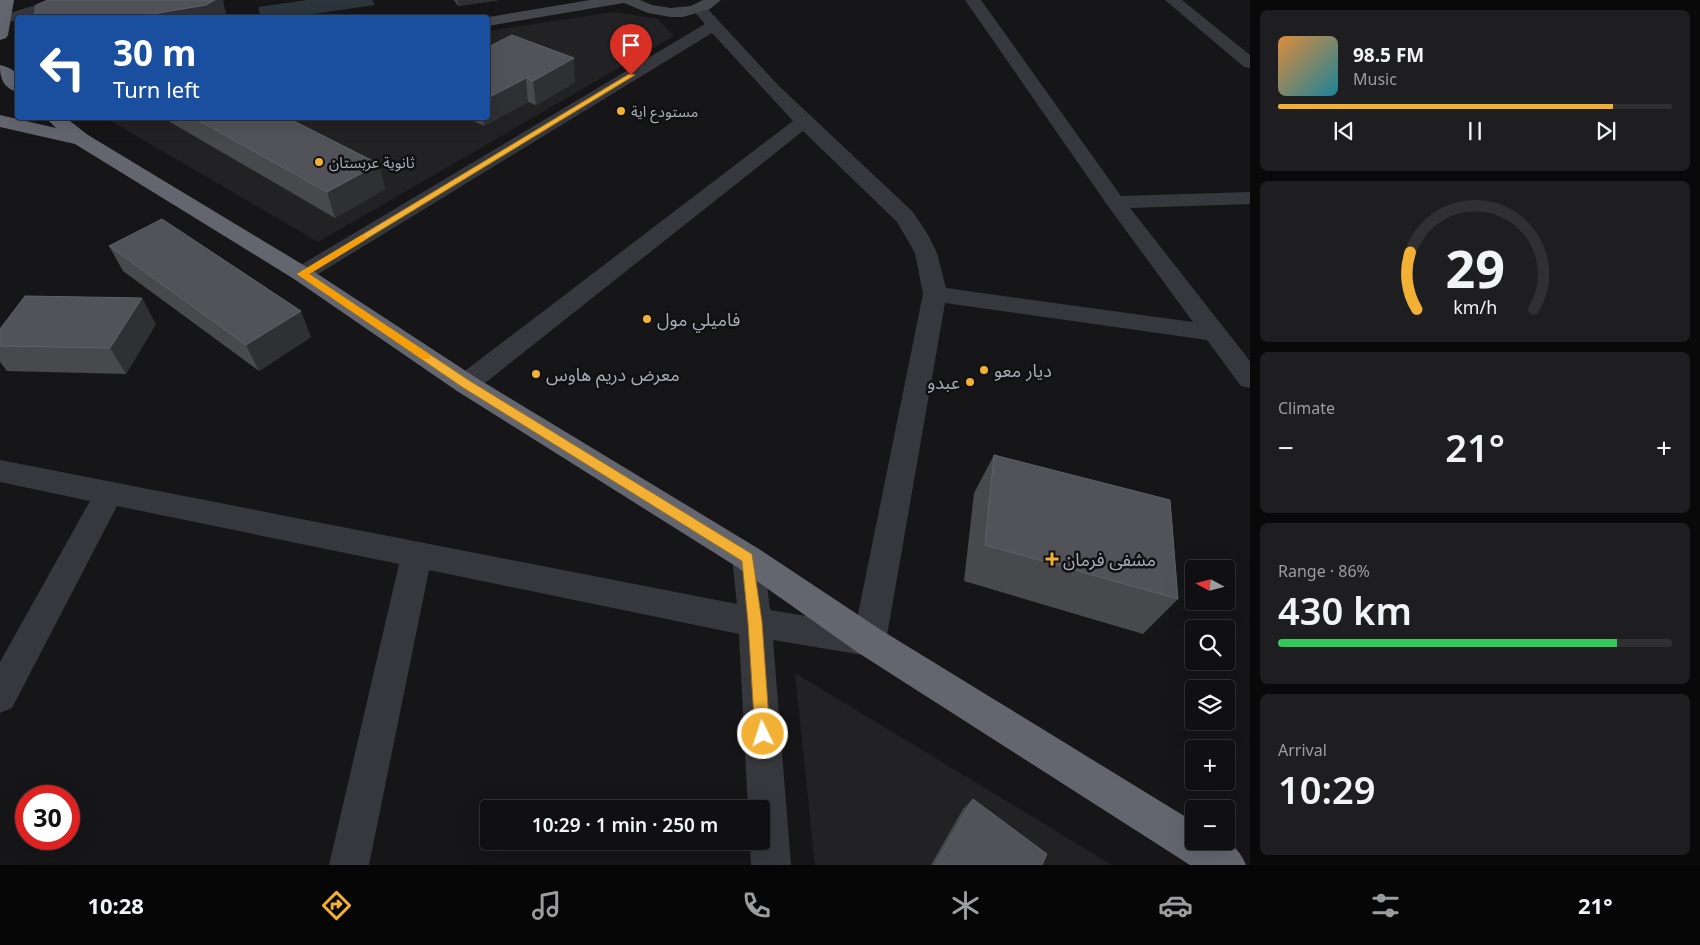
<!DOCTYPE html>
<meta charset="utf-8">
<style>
body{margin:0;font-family:"Noto Sans","Noto Sans Arabic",sans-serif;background:#1e1e20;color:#f1f3f6;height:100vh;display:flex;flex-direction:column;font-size:19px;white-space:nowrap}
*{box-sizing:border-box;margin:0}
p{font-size:16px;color:#9c9d9f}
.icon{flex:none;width:28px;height:28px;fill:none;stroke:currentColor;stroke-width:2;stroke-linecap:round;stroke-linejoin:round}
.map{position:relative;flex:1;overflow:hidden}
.panel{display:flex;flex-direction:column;gap:10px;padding:10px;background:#09090a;width:450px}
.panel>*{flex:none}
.guide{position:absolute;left:15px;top:15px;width:475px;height:105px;border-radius:5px;box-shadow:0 5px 20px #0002,0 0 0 1px #303032;background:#1a4fa0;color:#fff;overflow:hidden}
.needle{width:32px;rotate:277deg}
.controls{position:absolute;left:1185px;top:560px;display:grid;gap:10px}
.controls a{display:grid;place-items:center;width:50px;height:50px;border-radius:5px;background:#101012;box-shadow:0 5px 20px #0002,0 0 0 1px #303032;font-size:25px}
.speed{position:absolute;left:15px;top:785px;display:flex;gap:10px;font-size:25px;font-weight:700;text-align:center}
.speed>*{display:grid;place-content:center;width:65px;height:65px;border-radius:50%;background:#101012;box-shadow:0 5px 20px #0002,0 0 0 1px #303032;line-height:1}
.speed .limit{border:8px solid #d22;background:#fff;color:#111}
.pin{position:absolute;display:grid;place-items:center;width:42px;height:42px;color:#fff;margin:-51px -21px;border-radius:50% 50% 50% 0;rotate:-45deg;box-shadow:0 0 5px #0007}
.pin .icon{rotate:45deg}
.me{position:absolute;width:55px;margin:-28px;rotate:356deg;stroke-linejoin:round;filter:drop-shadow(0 0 4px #0008)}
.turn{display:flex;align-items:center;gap:18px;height:105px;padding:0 15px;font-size:22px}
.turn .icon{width:65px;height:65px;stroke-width:2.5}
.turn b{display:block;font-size:35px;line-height:42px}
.big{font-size:38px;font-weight:600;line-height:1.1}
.panel .tile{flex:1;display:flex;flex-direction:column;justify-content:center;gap:8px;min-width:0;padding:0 18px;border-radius:8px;background:#1e1e20}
.panel .dial{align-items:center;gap:0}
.dial svg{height:130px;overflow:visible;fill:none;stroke:#303032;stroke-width:7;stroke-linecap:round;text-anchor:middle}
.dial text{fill:#f1f3f6;stroke:none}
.song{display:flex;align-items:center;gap:15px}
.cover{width:60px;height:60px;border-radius:8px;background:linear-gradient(135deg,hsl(30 70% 55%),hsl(190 70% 35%))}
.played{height:5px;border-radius:2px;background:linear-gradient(90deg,#f2b134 85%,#303032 85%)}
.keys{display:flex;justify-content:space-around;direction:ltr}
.heat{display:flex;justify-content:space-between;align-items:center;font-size:28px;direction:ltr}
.charge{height:8px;border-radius:4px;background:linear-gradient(90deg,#34c759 86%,#303032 0)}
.trip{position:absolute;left:480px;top:800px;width:290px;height:50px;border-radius:5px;background:#101012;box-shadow:0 5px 20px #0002,0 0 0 1px #303032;font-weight:600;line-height:50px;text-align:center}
.dock{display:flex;height:80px;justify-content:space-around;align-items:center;background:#060607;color:#9c9d9f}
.dock .icon{width:35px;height:35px}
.dock .current{color:#f2b134}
.dock b{font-size:22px;color:#f1f3f6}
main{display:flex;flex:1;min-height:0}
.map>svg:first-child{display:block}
.built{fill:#222225}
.water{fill:#2c353c}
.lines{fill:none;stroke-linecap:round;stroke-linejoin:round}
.street{fill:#37383d;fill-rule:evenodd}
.secondary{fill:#45474d;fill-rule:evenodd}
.highway{fill:#63666e;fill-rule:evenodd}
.wall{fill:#47494d}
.shaded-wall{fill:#2f3033}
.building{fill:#525359;stroke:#5f6168}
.route{fill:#f2b134;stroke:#9d7322}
.slow{fill:#f59e0b}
.poi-dot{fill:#f2b134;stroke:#111113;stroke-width:2}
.labels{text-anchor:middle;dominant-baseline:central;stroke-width:5;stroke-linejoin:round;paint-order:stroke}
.far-poi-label{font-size:15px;fill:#a8adb8;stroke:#111113;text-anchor:start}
.poi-label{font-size:18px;fill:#a8adb8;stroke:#111113;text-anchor:start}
</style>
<main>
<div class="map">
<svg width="1250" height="865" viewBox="0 0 1250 865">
<rect width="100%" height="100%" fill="#161618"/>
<path class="built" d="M614 12 658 19 674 36 318 242 106 118H488V31Z
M795 673 1112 865H815Z"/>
<path class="water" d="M307 0H372L375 5 292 17H261L258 7Z"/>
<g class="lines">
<path class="street" d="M52 0H76L73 3 27 18H18V20L0 24V16Z
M965 0H981L1121 196 1250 192V204L1130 208 1250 361V388L1241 386 1207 340 945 303 886 641 881 652 869 656 773 640 791 865H751L750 841H761V809H748L739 634 429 570 369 865H329L399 564 117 506 12 708 0 713V662L90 501 0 482V460L737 604 732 558 737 549 748 545 759 549 764 558 770 610 856 624 923 294 915 253 897 222 803 131 475 391 466 393 457 391 453 384 457 377 793 121 712 33 310 279 302 281 294 279 291 274 294 269 705 24 691 8 694 5H704L779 86 913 212 928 235 937 253 946 288 1193 322 1108 206Z
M1165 0H1182L1250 55V68L1244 67Z"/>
<path class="secondary" d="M590 0H640L652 5 671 8 691 6 703 0H721L710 9 683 17H671L648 13 624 3 488 26V18H483Z"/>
<path class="highway" d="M0 0H14L8 35 6 38 0 40Z
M0 65C19 70 18 75 18 92 3 88 0 78 0 65Z
M0 115 56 128 46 118H66L88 135 310 269 475 377 759 549 881 630 1194 822V841C1220 841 1234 837 1246 865H1190L857 652 737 567 457 391 294 279 75 144 0 127Z"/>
</g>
<path class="wall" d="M454 0H499L458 6Z
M488 47 575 82 536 105 528 102 484 126 467 118H488Z
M168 118H288L379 164 385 189 335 218 170 122Z
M109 246 311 337 259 371 123 271Z
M156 324 126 374 7 371 0 362V329Z
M994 455 1178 599 1143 634 964 581 974 493Z
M973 799 1042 865H931L963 809Z"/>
<path class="shaded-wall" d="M215 0H223L227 18H129Z
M457 0H499L458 6Z
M574 58 575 82 536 105 533 81Z
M526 78 528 102 484 126 483 118H488V98Z
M379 164 385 189 335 218 327 192Z
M142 298 156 324 126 374 110 348Z
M301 311 311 337 259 371 246 345Z"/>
<path class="building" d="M48 0H215L206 5 129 18H34L36 5Z
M512 35 574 58 533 81 526 78 488 98V47Z
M194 118H288L379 164 327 192Z
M162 219 301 311 246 345 109 246Z
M25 296 142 298 110 348 0 346V329Z
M994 455 1170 500 1178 599 985 545Z
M973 799 1047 854 1042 865H935Z"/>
<path class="route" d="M629 74 635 75 309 274 470 381 752 554 762 622 770 734 768 739 763 742 757 739 755 734 748 622 742 561 462 387 297 274Z"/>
<path class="slow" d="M362 235 365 236V240L309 274 429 354 430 357 429 359H422L297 274Z"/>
<g class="poi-dot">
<circle cx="621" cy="111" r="5"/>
<circle cx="319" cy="162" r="5"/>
<circle cx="647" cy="319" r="5"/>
<circle cx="984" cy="370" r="5"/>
<circle cx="536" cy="374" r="5"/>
<circle cx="970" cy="382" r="5"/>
<path d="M1049.5 551.5h5v5h5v5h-5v5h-5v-5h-5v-5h5z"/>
</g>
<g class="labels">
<g class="far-poi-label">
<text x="631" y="111">مستودع اية</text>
<text x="329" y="162">ثانوية عربستان</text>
</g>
<g class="poi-label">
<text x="657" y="319">فاميلي مول</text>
<text x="994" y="370">ديار معو</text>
<text x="546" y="374">معرض دريم هاوس</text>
<text x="960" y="382" text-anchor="end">عبدو</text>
<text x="1063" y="559">مشفى فرمان</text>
</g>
</g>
</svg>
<div class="controls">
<a><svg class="needle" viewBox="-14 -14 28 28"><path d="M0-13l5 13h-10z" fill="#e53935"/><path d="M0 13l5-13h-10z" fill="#9c9d9f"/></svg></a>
<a><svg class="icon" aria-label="search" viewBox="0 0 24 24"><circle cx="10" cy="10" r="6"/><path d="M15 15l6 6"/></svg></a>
<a><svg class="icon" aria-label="layers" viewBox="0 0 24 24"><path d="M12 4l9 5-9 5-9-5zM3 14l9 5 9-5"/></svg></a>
<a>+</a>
<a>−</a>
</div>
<div class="speed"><div class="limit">30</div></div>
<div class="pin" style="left:631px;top:75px;background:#d93025"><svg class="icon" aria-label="arrive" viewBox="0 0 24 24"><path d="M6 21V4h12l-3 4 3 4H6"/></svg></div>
<svg class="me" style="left:763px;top:734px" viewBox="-20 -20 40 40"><circle r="17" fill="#f2b134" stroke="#fff" stroke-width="3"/><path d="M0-11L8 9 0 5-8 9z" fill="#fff"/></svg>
<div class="trip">10:29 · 1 min · 250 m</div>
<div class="guide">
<div class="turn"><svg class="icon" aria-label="left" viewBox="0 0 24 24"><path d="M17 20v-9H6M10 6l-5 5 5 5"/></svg><div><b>30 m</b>Turn left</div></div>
</div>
</div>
<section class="panel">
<div class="tile">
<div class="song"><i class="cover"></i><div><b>98.5 FM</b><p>Music</p></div></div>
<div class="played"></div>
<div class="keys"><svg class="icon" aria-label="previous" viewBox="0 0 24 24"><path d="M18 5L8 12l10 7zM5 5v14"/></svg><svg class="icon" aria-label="pause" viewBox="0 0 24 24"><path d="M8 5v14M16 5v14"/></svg><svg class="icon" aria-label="next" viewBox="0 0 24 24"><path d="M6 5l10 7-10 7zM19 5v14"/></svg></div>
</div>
<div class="tile dial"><svg viewBox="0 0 100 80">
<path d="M14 69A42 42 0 1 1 86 69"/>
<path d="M14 69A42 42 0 0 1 10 34" stroke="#f2b134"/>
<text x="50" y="56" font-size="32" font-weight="700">29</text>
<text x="50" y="72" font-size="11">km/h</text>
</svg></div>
<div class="tile"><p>Climate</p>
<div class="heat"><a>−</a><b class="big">21°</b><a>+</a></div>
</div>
<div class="tile"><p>Range · 86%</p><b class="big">430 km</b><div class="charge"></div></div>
<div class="tile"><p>Arrival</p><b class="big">10:29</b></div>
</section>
</main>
<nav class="dock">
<b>10:28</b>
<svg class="icon current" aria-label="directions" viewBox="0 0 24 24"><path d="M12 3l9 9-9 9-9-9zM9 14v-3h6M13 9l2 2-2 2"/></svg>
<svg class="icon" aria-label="music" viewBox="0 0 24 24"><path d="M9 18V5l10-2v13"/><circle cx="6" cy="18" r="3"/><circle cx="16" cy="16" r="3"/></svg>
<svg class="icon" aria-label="phone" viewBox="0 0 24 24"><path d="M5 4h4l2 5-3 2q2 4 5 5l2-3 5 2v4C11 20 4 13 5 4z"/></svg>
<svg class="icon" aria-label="climate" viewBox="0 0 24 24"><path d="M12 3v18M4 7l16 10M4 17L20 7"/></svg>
<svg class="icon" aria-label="car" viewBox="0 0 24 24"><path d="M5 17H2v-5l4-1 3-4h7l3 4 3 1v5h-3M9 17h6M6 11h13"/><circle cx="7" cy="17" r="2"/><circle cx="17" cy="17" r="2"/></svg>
<svg class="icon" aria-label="filters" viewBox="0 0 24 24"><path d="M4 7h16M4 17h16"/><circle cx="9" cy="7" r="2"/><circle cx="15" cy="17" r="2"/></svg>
<b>21°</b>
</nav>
